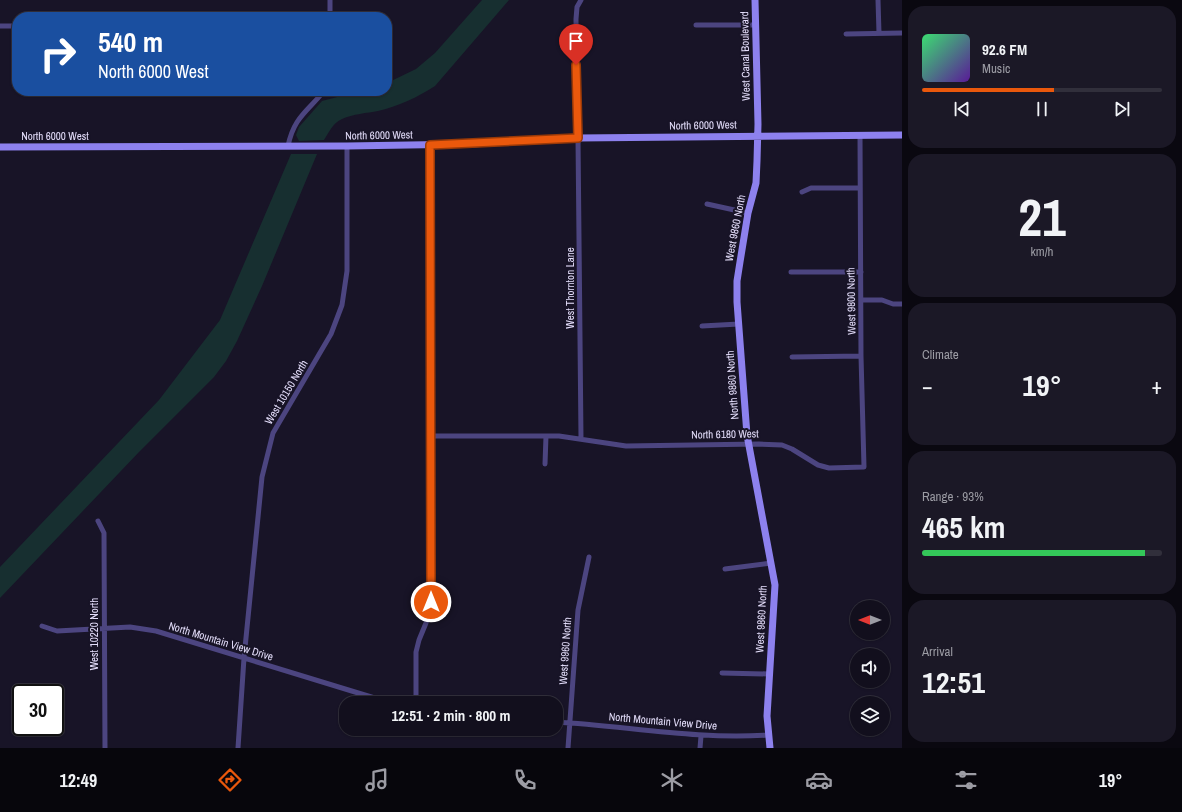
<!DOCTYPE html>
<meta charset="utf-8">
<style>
body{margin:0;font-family:"Archivo Narrow",sans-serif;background:#1b1826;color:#f1f3f6;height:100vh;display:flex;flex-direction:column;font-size:15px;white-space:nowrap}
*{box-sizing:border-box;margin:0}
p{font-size:13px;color:#9c9ca4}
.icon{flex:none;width:22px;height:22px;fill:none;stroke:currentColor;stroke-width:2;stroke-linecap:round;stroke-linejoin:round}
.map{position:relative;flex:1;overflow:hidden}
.panel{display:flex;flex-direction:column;gap:6px;padding:6px;background:#0a0810;width:280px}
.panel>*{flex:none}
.guide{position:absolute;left:12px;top:12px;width:380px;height:84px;border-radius:16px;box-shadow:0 1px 3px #0004,0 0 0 1px #312f3b;background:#1a4fa0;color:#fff;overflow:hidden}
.needle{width:26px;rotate:270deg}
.fabs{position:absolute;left:850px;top:600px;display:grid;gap:8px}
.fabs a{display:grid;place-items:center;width:40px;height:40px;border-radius:50%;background:#120f1d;box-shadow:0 1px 3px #0004,0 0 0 1px #312f3b;font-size:20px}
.speed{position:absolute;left:12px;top:684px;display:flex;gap:8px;font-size:20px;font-weight:700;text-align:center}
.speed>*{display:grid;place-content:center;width:52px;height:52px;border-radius:50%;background:#120f1d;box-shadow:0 1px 3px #0004,0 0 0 1px #312f3b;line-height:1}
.speed .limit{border:2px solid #111;border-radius:6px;background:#fff;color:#111}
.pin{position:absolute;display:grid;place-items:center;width:34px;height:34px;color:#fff;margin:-41px -17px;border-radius:50% 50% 50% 0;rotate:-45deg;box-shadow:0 0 4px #0007}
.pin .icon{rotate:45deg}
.me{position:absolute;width:44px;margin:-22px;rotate:0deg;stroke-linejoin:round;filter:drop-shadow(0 0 3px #0008)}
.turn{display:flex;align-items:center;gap:14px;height:84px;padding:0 20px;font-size:18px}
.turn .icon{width:52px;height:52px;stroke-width:2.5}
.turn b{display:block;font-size:28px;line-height:34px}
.big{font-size:30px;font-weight:700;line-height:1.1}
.panel .card{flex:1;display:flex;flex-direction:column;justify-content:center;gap:6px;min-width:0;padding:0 14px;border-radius:16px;background:#1b1826}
.panel .dial{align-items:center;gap:0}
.dial b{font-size:52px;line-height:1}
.song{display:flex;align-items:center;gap:12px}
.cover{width:48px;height:48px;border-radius:6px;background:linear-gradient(135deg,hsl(140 70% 55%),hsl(270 70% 35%))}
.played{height:4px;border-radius:2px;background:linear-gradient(90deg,#ea580c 55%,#312f3b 55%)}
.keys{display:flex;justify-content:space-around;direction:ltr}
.heat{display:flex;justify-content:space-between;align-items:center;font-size:22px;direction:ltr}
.charge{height:6px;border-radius:3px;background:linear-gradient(90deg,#34c759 93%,#312f3b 0)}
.trip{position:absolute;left:339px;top:696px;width:224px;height:40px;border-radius:16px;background:#120f1d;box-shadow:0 1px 3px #0004,0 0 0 1px #312f3b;font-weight:700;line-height:40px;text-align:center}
.dock{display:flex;height:64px;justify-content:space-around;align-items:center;background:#07060c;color:#9c9ca4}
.dock .icon{width:28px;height:28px}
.dock .current{color:#ea580c}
.dock b{font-size:18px;color:#f1f3f6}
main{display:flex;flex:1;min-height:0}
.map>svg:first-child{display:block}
.green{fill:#172f30}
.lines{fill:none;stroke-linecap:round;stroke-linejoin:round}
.street{stroke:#4c4580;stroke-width:5}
.secondary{stroke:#8d81ee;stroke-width:7}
.route-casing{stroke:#983908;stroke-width:10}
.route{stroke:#ea580c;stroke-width:7}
.labels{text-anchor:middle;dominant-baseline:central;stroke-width:4;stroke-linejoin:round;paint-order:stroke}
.street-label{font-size:11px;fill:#e4defb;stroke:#181427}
</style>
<main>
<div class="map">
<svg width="902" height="748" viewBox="0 0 902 748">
<rect width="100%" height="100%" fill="#181427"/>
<path class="green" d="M482 0H509L435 86C418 97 399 106 378 111 367 113 353 114 342 119 333 123 329 132 324 140L299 141 296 135 299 127 322 101 360 91H387V83L416 69 435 53Z
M291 154H317L262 286 237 341 226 361 214 377 139 452 0 598V567L159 400 220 320Z"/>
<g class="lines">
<path class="street" d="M581 0 577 7 576 19 577 126 578 138 581 438
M878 0 879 33
M330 17V0
M696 25H755
M0 26H17
M846 34 902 33
M288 146C294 117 307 112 324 91
M802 192 811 188H859
M707 204 748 213
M791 272H861
M862 300H882L893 304H902
M702 326 739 324
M792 357 861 356
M430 436H559L626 446 759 444 782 445 792 449 818 465 829 468 864 467 861 356 860 135
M545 464 546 436
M98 521 104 533 105 748
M725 569 771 563
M42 626 57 631 130 627 156 631 391 703
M722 673 769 674
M416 703V652L419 640 426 623 431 602 430 145
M556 722C627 726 697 740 768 735
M238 748 244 658 262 477 273 433 331 334 342 305 347 271V146
M568 748 578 610 589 557
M700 748 701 736"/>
<path class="secondary" d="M755 0 758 124 757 161 756 183 748 213 740 262 737 281V302L747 435 775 585 767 716 770 748
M0 147 347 146 471 144 578 138 902 135"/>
</g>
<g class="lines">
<g class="route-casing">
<path id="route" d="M431 602 430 145 578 138 576 65"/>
</g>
<use href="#route" class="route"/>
</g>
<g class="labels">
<g class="street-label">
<text transform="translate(745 56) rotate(-91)">West Canal Boulevard</text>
<text transform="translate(703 125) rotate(-1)">North 6000 West</text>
<text transform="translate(379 135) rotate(-1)">North 6000 West</text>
<text x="55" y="136">North 6000 West</text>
<text transform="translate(735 228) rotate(-79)">West 9860 North</text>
<text transform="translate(570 288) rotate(-90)">West Thornton Lane</text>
<text transform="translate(851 301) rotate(-91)">West 9800 North</text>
<text transform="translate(732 385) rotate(-94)">North 9860 North</text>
<text transform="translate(286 392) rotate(-59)">West 10150 North</text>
<text transform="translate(725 434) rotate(-1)">North 6180 West</text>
<text transform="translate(761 619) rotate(-87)">West 9860 North</text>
<text transform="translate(94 634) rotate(-90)">West 10220 North</text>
<text transform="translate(221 641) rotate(17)">North Mountain View Drive</text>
<text transform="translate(565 651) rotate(-86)">West 9960 North</text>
<text transform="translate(663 721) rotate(5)">North Mountain View Drive</text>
</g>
</g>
</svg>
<div class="fabs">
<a><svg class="needle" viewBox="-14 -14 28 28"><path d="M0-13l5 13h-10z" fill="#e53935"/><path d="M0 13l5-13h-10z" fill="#9c9ca4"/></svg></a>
<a><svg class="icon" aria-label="sound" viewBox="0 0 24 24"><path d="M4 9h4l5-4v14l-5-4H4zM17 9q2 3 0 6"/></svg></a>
<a><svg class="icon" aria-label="layers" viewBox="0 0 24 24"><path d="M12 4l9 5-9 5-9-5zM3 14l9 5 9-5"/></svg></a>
</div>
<div class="speed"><div class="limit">30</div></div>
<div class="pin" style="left:576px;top:65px;background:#d93025"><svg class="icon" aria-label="arrive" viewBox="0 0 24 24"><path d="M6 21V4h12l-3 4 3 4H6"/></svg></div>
<svg class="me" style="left:431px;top:602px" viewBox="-20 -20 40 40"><circle r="17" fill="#ea580c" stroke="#fff" stroke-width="3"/><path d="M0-11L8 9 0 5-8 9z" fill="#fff"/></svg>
<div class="trip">12:51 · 2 min · 800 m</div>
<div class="guide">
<div class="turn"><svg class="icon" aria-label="right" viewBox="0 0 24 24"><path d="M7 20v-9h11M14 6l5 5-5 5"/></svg><div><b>540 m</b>North 6000 West</div></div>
</div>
</div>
<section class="panel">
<div class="card">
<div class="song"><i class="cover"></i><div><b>92.6 FM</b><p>Music</p></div></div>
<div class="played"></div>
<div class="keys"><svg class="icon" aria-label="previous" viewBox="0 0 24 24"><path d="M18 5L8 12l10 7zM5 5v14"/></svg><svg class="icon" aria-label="pause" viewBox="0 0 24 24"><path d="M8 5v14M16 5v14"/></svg><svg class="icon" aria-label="next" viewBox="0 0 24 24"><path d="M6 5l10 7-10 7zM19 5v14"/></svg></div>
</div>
<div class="card dial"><b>21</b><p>km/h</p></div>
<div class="card"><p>Climate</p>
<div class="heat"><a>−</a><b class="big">19°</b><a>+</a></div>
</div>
<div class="card"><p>Range · 93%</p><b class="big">465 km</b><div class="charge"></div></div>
<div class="card"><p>Arrival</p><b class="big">12:51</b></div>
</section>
</main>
<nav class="dock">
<b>12:49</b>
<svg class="icon current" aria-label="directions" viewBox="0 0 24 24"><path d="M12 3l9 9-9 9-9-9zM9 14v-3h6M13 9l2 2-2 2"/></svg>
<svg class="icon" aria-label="music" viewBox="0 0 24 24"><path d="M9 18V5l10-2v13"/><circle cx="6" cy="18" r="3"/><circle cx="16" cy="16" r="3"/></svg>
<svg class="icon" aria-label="phone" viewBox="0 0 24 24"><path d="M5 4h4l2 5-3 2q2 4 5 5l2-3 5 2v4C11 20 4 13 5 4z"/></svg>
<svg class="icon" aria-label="climate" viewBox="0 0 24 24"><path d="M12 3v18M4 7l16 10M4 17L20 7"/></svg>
<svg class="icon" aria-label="car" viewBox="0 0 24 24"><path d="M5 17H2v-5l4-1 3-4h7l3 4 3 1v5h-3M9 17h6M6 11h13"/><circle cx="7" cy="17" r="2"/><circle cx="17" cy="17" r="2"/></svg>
<svg class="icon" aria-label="filters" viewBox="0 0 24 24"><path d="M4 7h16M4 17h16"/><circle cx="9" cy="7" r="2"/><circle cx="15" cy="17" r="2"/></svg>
<b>19°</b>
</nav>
